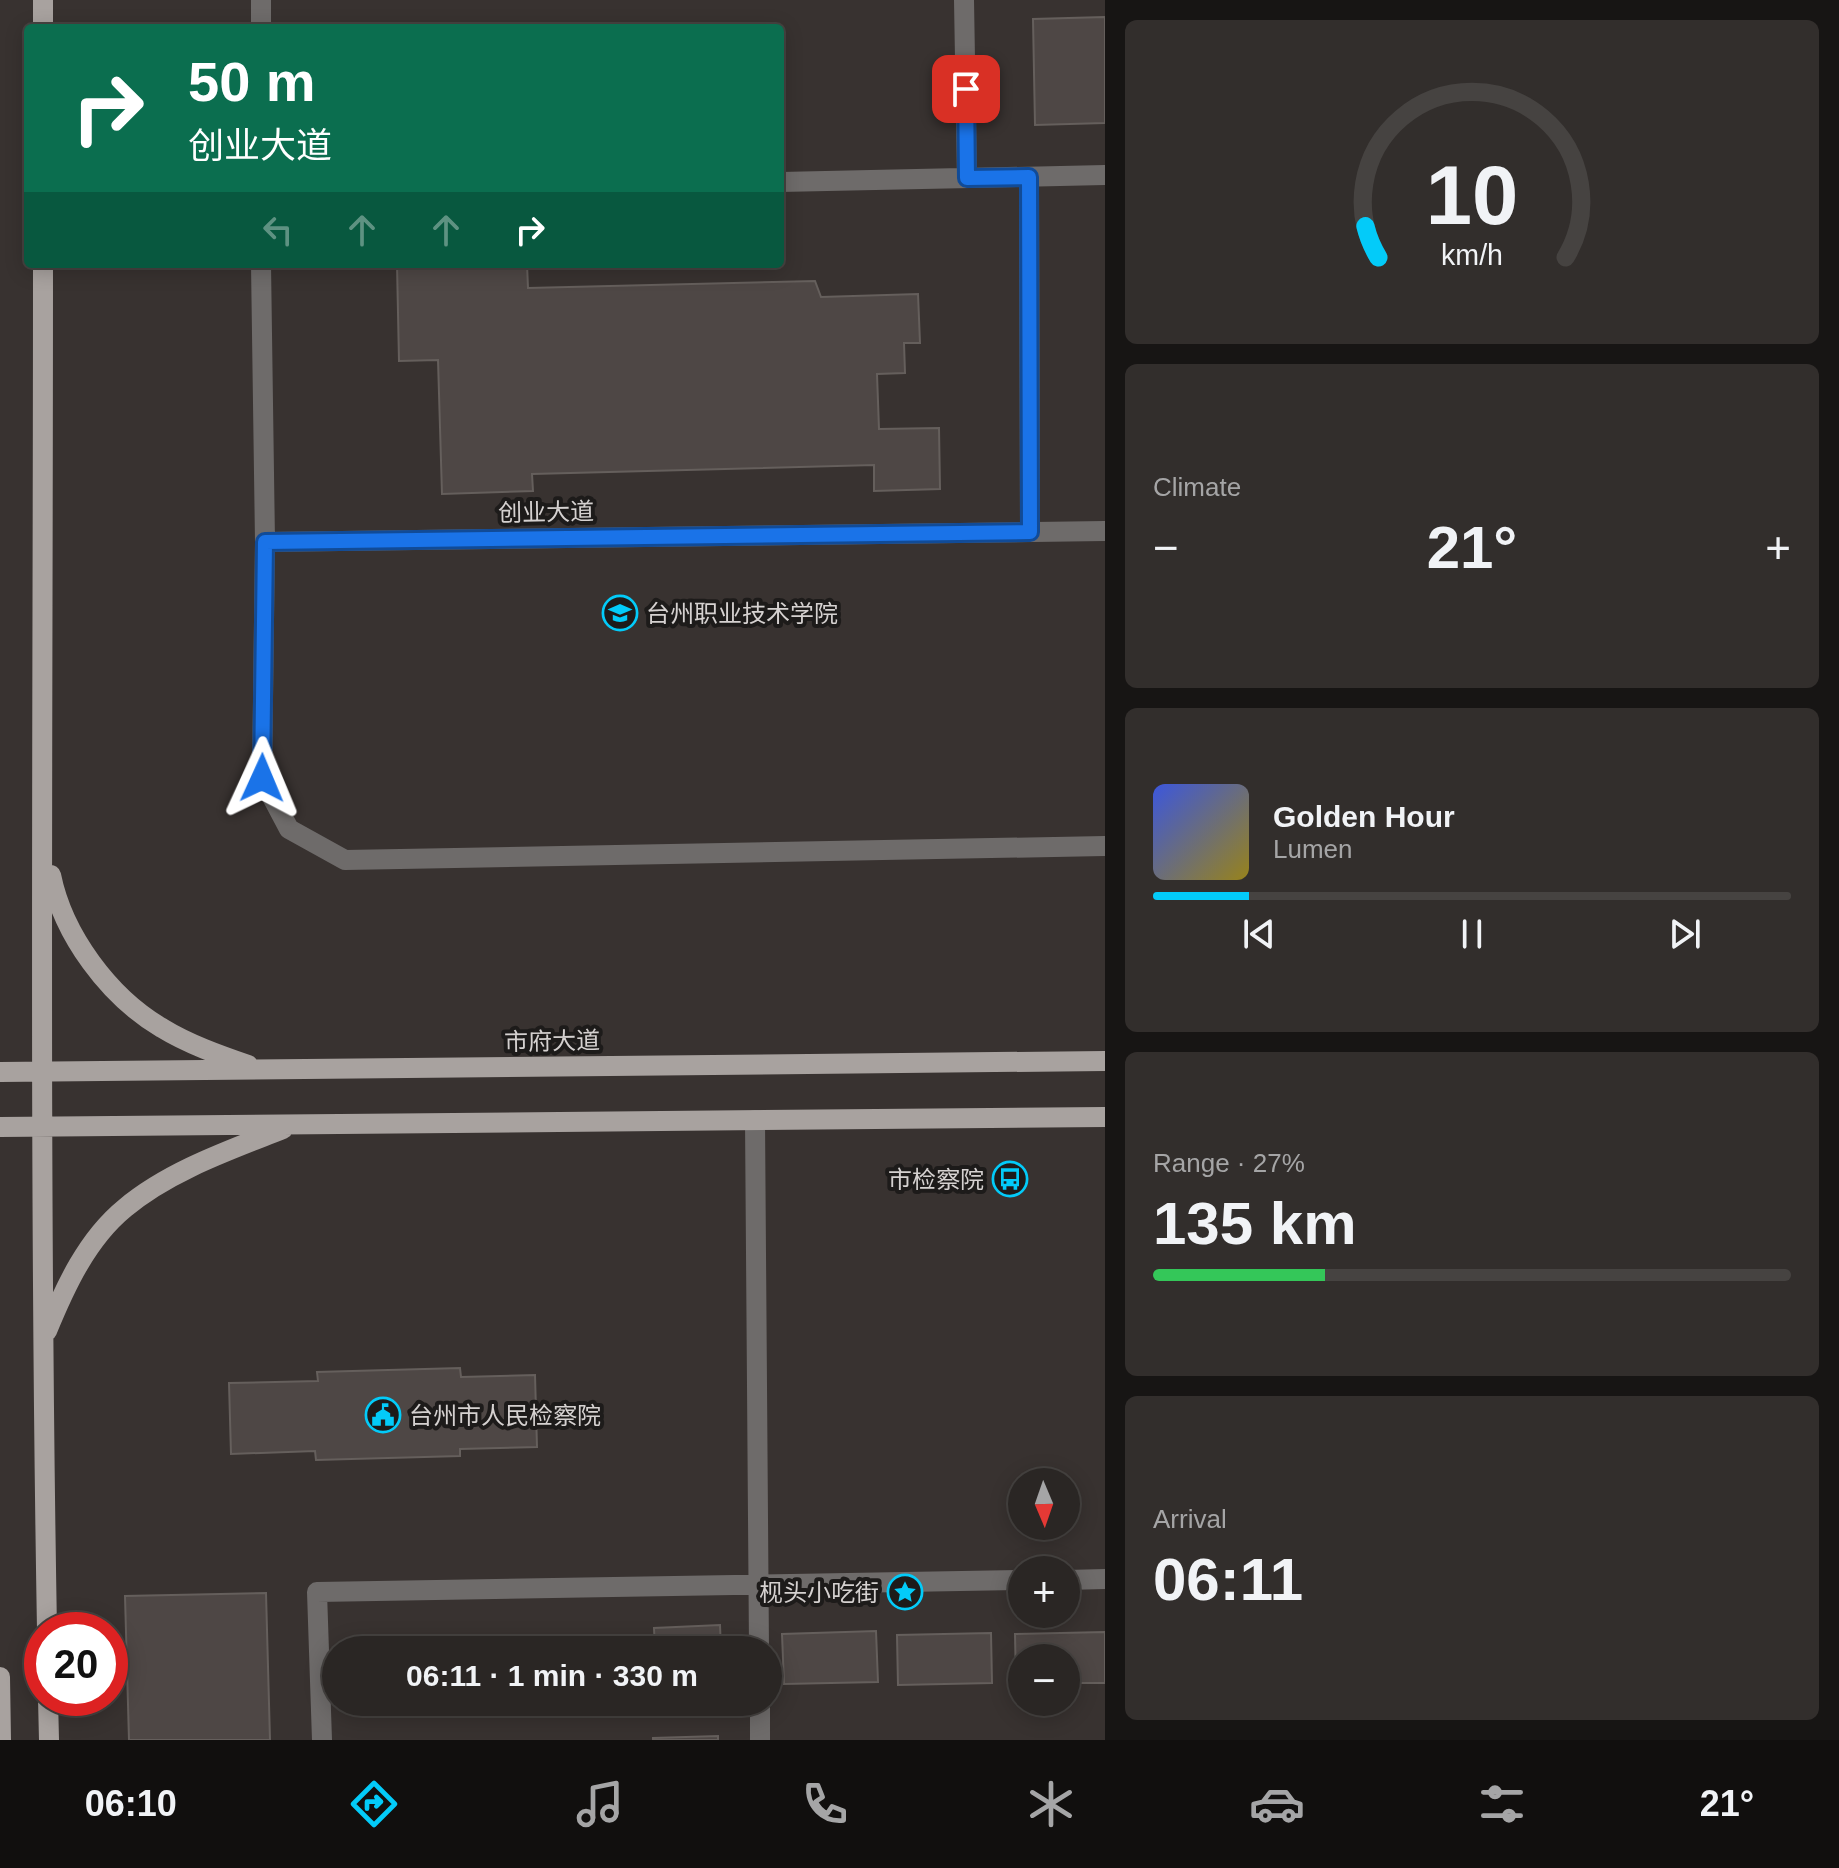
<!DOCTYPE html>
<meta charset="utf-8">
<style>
body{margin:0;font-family:Arial,"Noto Sans SC",sans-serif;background:#322e2c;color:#f1f3f6;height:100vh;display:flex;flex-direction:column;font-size:30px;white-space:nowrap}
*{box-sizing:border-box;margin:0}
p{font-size:26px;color:#a5a5a6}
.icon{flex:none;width:44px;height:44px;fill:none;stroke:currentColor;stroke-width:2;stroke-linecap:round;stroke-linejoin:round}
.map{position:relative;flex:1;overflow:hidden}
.side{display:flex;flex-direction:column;gap:20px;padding:20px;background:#171514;width:734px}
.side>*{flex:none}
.banner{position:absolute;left:24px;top:24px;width:760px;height:244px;border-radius:8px;box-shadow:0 4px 20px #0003,0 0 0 2px #464341;background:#0b6e4f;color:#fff;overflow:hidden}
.needle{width:52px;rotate:178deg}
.controls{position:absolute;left:1008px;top:1468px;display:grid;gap:16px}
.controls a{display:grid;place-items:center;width:72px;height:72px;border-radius:50%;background:#2a2624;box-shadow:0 4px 20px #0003,0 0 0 2px #464341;font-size:40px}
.speed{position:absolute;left:24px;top:1612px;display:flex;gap:16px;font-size:40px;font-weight:700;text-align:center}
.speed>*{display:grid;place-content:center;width:104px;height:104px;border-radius:50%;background:#2a2624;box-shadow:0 4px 20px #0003,0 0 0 2px #464341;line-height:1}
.speed .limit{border:12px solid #d22;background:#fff;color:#111}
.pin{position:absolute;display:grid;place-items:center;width:68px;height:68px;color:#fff;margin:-34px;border-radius:16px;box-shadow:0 4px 12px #0006}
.me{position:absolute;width:88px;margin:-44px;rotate:1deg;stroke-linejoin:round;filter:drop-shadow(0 0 6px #0008)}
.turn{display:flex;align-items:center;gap:28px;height:168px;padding:0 32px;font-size:36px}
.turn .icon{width:104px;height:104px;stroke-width:2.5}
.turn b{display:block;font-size:56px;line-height:68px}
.lanes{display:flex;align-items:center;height:76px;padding:0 32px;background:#0003;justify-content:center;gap:40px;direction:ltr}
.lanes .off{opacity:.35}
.big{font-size:60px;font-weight:800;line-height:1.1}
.side .card{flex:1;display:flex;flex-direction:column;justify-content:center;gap:12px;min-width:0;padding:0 28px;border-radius:12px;background:#322e2c}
.side .dial{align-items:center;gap:0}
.dial svg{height:208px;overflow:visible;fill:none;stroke:#464341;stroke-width:7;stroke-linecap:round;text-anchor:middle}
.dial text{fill:#f1f3f6;stroke:none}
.song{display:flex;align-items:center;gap:24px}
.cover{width:96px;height:96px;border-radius:12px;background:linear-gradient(135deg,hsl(230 70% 55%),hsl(50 70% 35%))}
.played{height:8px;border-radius:4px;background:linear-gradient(90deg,#03cbf9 15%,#464341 15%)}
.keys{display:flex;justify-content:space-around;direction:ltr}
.heat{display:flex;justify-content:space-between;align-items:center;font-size:44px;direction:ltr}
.charge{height:12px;border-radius:6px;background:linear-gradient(90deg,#34c759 27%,#464341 0)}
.trip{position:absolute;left:322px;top:1636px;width:460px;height:80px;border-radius:40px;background:#2a2624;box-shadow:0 4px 20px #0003,0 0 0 2px #464341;font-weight:800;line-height:80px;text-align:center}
.tabs{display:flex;height:128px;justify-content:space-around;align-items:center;background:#110f0e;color:#a5a5a6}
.tabs .icon{width:56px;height:56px}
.tabs .on{color:#03cbf9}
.tabs b{font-size:36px;color:#f1f3f6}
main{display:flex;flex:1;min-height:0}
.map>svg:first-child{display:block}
.building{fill:#4e4745;stroke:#655f5c;stroke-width:2}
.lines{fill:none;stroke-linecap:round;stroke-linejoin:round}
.minor{stroke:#6e6b6a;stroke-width:20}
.major{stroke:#a8a29f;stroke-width:20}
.route-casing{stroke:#114b97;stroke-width:20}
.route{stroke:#1a73e8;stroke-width:14}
.labels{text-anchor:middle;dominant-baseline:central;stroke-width:8;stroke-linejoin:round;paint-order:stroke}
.street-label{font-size:24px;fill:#d5d1d0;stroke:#1d1b1a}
.poi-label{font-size:24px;fill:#d5d1d0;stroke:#1d1b1a;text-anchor:start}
</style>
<main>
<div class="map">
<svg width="1105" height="1740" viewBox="0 0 1105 1740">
<rect width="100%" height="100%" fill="#383230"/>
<path class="building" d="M1105 17V123L1035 125 1033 19Z
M397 264H527L528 288 815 281 821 297 918 294 920 343H904L905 373 877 374 879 429 939 428 940 489 874 491V465L532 474 533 491 442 494 438 360 399 361Z
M460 1368 461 1377 535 1375 537 1447 460 1449V1456L316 1460 315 1451 231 1454 229 1383 318 1381 317 1372Z
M266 1593 270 1740H129L125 1596Z
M720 1625 721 1650H655L654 1628Z
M876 1631 878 1682 784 1684 782 1634Z
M1105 1632V1683H1066V1658H1022V1685H1016L1015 1634Z
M991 1633 992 1683 898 1685 897 1635Z
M613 1640V1650H499V1641Z
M469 1645V1650H355V1646Z
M718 1736V1740H653V1738Z"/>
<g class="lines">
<path class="minor" d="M964 0 967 178
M261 28V0
M1029 177 1030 532
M780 182 1105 175
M261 264 265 542 1105 531
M265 542 262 778 289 829 345 860 1105 846
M755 1120 759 1650
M1066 1580 1105 1579
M760 1702V1740
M322 1740 317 1592 1022 1580"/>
<path class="major" d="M43 0V28
M43 264C43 719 39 1175 47 1630
M51 875C63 935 109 997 162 1028 188 1044 219 1055 248 1065
M0 1072 1105 1061
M0 1127 1105 1117
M47 1331C65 1287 87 1239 125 1208 169 1171 230 1150 283 1129
M0 1677 1 1740
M48 1698 49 1740"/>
</g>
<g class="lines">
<g class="route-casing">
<path id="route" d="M262 778 265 542 1030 532 1029 177 967 178 966 89"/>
</g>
<use href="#route" class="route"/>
</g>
<defs>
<g id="university-ring" transform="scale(1.8)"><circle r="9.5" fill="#1d1b1a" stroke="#03cbf9" stroke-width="1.5"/><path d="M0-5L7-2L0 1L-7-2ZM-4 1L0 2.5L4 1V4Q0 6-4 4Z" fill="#03cbf9"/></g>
<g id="bus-ring" transform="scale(1.8)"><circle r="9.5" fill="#1d1b1a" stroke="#03cbf9" stroke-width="1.5"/><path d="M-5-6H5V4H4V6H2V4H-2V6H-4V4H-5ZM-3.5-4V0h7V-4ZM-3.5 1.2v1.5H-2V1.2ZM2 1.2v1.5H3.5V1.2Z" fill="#03cbf9"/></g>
<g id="civic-ring" transform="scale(1.8)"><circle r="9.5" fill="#1d1b1a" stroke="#03cbf9" stroke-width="1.5"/><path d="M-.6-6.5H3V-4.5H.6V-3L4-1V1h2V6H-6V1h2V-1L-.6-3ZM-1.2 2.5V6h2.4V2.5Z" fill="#03cbf9"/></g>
<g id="sight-ring" transform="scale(1.8)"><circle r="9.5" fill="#1d1b1a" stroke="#03cbf9" stroke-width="1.5"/><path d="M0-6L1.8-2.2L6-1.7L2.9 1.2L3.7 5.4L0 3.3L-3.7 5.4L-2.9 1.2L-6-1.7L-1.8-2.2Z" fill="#03cbf9"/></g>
</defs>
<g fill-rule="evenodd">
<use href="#university-ring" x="620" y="613"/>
<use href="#bus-ring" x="1010" y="1179"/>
<use href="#civic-ring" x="383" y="1415"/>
<use href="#sight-ring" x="905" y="1592"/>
</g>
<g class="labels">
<g class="street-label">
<text transform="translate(546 512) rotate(-1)">创业大道</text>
<text transform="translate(552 1041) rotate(-1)">市府大道</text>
</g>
<g class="poi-label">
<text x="646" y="613">台州职业技术学院</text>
<text x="984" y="1179" text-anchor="end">市检察院</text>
<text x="409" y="1415">台州市人民检察院</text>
<text x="879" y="1592" text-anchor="end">枧头小吃街</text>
</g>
</g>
</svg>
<div class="controls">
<a><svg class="needle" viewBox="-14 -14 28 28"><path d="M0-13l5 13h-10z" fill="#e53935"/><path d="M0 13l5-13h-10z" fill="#a5a5a6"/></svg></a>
<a>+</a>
<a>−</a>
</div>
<div class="speed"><div class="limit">20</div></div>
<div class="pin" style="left:966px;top:89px;background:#d93025"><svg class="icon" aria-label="arrive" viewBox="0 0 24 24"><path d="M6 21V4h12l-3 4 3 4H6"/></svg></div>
<svg class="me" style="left:262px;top:778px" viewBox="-20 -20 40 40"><path d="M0-17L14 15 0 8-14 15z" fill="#1a73e8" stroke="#fff" stroke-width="4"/></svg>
<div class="trip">06:11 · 1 min · 330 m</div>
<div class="banner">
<div class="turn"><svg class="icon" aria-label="right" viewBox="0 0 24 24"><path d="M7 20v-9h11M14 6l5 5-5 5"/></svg><div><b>50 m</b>创业大道</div></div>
<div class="lanes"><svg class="icon off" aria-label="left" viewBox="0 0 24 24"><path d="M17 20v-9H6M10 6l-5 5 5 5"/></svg><svg class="icon off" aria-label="ahead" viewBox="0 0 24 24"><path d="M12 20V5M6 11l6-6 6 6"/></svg><svg class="icon off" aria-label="ahead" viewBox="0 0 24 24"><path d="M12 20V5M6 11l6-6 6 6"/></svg><svg class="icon" aria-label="right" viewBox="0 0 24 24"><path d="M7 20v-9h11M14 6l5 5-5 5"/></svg></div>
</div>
</div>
<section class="side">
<div class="card dial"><svg viewBox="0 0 100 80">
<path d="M14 69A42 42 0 1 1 86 69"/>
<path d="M14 69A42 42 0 0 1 9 57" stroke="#03cbf9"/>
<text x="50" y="56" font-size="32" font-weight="700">10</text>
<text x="50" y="72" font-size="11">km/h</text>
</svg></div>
<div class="card"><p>Climate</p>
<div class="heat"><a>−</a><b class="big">21°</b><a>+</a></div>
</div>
<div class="card">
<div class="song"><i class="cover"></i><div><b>Golden Hour</b><p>Lumen</p></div></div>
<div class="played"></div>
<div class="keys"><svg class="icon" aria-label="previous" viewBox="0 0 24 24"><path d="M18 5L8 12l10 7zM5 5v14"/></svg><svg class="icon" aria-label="pause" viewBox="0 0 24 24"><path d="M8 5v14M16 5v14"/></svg><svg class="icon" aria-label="next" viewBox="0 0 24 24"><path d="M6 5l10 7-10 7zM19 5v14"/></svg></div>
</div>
<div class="card"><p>Range · 27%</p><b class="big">135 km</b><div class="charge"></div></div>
<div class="card"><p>Arrival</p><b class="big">06:11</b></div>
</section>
</main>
<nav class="tabs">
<b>06:10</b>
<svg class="icon on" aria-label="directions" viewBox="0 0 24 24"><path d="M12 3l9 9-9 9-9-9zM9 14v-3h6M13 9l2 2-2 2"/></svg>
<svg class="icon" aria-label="music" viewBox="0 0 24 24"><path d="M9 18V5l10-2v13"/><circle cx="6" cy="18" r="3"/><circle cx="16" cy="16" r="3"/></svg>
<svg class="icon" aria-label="phone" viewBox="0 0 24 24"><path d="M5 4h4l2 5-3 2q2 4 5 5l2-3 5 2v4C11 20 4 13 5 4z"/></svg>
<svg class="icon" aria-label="climate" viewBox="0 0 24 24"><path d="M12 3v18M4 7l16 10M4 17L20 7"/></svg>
<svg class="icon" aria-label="car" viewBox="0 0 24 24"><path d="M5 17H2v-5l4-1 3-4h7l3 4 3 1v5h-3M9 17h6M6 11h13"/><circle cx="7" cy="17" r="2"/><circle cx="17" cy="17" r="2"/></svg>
<svg class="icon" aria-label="filters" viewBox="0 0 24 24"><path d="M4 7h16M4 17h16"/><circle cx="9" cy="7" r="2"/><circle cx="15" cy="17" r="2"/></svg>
<b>21°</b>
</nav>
